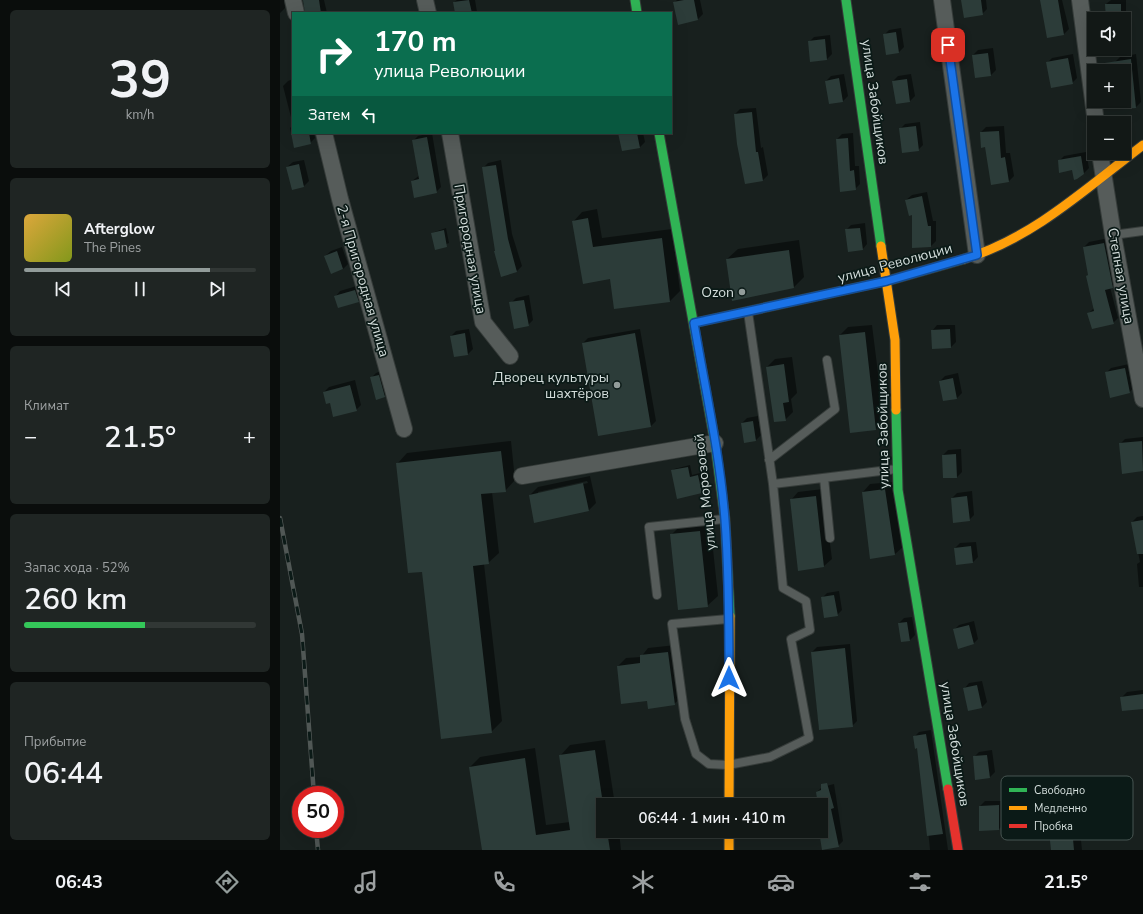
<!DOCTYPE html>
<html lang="ru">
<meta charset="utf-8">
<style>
body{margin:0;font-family:"Nunito Sans",sans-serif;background:#1f2523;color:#f1f3f6;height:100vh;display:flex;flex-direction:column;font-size:15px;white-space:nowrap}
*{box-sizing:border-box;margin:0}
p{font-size:13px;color:#9ca0a1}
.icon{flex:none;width:22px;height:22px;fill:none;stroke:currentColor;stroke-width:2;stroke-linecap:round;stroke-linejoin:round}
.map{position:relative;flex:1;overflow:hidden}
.panel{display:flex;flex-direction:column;gap:10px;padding:10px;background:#0a0d0c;width:280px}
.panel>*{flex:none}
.guide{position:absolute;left:12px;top:12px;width:380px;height:122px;border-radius:0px;box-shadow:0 4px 16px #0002,0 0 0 1px #313735;background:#0b6e4f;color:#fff;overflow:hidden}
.buttons{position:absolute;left:807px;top:12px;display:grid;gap:8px}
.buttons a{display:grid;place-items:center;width:44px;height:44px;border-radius:0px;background:#121816;box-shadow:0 4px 16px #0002,0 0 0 1px #313735;font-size:20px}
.speed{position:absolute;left:12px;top:786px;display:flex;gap:8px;font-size:20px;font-weight:700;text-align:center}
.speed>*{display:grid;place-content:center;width:52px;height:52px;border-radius:50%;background:#121816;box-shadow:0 4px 16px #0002,0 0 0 1px #313735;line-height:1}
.speed .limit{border:6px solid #d22;background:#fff;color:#111}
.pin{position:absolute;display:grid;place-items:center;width:34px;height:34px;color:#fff;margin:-17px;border-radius:8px;box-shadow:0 2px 6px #0006}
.me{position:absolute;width:44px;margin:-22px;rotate:0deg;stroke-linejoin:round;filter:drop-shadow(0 0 3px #0008)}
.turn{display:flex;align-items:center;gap:14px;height:84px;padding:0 16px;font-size:18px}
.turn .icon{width:52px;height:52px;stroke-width:2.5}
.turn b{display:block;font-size:28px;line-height:34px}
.then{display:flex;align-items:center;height:38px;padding:0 16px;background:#0003;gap:8px;font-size:15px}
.big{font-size:30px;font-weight:600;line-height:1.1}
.panel .card{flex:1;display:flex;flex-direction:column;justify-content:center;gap:6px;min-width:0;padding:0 14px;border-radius:6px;background:#1f2523}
.panel .dial{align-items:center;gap:0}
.dial b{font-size:52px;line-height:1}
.song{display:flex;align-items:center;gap:12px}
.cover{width:48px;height:48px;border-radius:6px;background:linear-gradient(135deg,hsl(40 70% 55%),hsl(70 70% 35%))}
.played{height:4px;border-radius:2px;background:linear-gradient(90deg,#929c9a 80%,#313735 80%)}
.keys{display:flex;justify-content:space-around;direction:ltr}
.heat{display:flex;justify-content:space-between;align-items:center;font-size:22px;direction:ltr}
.charge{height:6px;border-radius:3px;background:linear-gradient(90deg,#34c759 52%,#313735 0)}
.trip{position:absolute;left:316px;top:798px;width:232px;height:40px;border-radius:0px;background:#121816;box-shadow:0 4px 16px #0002,0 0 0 1px #313735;font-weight:600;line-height:40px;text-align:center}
.tab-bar{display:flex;height:64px;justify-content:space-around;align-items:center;background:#070a09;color:#9ca0a1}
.tab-bar .icon{width:28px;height:28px}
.tab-bar .current{color:#929c9a}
.tab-bar b{font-size:18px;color:#f1f3f6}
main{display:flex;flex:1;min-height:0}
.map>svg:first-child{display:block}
.shadow{fill:#0007;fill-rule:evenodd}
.building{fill:#2c3c39}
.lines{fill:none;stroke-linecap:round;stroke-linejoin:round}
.lane-casing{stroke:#363c3a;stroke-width:10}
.street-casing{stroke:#363c3a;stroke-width:18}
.fast-casing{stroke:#363c3a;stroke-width:11}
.slow-casing{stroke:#363c3a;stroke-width:11}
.jam-casing{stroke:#363c3a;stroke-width:11}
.lane{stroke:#565c5a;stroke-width:8}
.street{stroke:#565c5a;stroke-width:16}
.fast{stroke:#30b455;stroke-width:9}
.slow{stroke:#ff9f0a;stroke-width:9}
.jam{stroke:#e5322d;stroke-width:9}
.rail-casing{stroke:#505755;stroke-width:4.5}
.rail{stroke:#0b1a17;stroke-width:3;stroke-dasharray:9;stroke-linecap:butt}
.route-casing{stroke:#114b97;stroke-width:10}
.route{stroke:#1a73e8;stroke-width:7}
.poi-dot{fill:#929c9a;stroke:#0b1a17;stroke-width:1.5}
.labels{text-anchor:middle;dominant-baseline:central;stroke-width:3.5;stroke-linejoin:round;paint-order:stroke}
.street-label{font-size:14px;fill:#d4dedc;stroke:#0b1a17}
.poi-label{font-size:14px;fill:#d4dedc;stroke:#0b1a17;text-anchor:end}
.key{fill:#0b1a17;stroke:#475552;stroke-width:1}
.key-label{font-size:11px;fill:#d4dedc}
</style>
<main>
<section class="panel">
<div class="card dial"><b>39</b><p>km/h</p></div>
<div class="card">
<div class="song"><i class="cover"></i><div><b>Afterglow</b><p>The Pines</p></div></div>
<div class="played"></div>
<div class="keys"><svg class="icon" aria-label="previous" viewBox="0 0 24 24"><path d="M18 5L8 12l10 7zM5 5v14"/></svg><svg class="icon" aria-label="pause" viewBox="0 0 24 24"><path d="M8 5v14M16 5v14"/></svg><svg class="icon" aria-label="next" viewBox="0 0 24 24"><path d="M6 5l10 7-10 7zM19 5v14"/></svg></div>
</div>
<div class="card"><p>Климат</p>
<div class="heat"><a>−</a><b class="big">21.5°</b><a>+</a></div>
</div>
<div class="card"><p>Запас хода · 52%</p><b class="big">260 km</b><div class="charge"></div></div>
<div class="card"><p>Прибытие</p><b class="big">06:44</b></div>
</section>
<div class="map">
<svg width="863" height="850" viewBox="0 0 863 850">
<rect width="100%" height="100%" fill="#18201e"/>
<path class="shadow" d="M0 0H4L5 8 0 13Z
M24 0H44L47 13H26Z
M177 0H195L197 12 176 13 174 2Z
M397 0H420L423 14 418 19 399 23 395 2Z
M682 0H706L707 9 702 14Z
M761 0H782L789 29 784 34Z
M831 0H846V22L844 24V19H827L826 4Z
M621 28 624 47 619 52 607 54 604 35 609 30Z
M550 35 552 54 547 59 529 42 534 37Z
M713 48 716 70 711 75 693 55 698 50Z
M793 54 797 78 792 83 767 63 772 58Z
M856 54 861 102 856 107 837 108V101H844V71H836L835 62 840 57Z
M564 74 568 96 563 101 546 81 551 76Z
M631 74 635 96 630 101 617 103 613 81 618 76Z
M13 79V133H34L35 138 30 143 14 146 10 128 13 125 3 86 8 81Z
M476 108 481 148 483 147 488 175 483 180 466 183 455 114 460 109Z
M640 122 643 145 638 150 620 129 625 124Z
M724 126 726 153H730L734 176 729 181 706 146 701 132 706 127Z
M152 133 161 187 156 192 132 181 140 175 133 141 138 136Z
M339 133H363L365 142 360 147Z
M573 133 575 166H579L580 184 575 189 557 139 562 134Z
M806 152 809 168 804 173 779 161 784 156Z
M24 160 29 181 24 186 7 167 13 162Z
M221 160 232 234 242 266 237 271 216 250 203 168 208 163Z
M647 192 653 221H656V241L651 246 626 200 632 195Z
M317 209 322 238 392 229 400 291 390 301 331 278 293 222 302 212Z
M585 223 587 244 582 250 566 230 571 225Z
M166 228 169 243 156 248 152 233Z
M829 238 838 282 830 287 838 318 833 323 809 313 814 308 807 276 809 274 804 247 809 242Z
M519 240 524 277 514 287 447 259 458 249Z
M62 247 68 264 63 269 52 273 45 256 51 251Z
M80 285 83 296 78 301 55 297 60 291Z
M249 295 253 320 248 325 231 303 236 298Z
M592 325 604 421 596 429 560 335 568 327Z
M657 325H675L676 342 671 347 652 331Z
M189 329 193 349 188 354 175 356 171 336 176 331Z
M360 329 376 421 371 426 303 343 308 338Z
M512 357 517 393 511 399 513 412 505 420 487 367 495 359Z
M849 364 854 387 849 393 826 373 831 368Z
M104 370 110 391 105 396 91 378 96 373Z
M678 373 682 393 677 398 660 381 665 376Z
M75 380 81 405 76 410 44 392 49 387Z
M478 416 481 435 476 440 462 423 467 418Z
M863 437V470L843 473 840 444 845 439Z
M231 441 235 480 225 491 212 492 219 553 208 563 204 564 222 721 211 732 143 571 117 464 127 453Z
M681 449 682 472 677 477 663 455 668 450Z
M410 465 412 475 420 473 423 490 421 492 392 471 394 469Z
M310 476 316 503 308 511 250 495 258 487ZM307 481 308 483 258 494V492Z
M613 482 623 547 615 554 583 492 590 484Z
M543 489 552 559 544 566 511 500 518 492Z
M692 491 694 515 689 520 672 498 677 493Z
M863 516V587H859L857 564 860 562 852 522 857 517Z
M430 521 438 596 427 606 391 535 402 524Z
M696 542 698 557 693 562 675 548 680 543Z
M559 591 562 610 557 615 542 598 547 593Z
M632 617 635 635 630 640 622 641 619 623 624 618Z
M694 621 698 639 693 644 674 630 679 625Z
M570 644 577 721 572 726 539 729 532 652 537 647Z
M396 645 402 697 394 704 368 700 338 666 346 658 361 657 368 648Z
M702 681 707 702 702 707 684 689 689 683Z
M863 690V708L842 697 847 692Z
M651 730 668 850H650L644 789 638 747 634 737 639 732Z
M325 740 335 805H323V831H339L341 850H203L190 767 200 757 255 748 266 825 290 822 280 756 290 745Z
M712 750 715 772 710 777 694 757 699 752Z
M554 784 563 841 558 846 540 831 541 805H539L537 792 542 787Z
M705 801H724V824L719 829 700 830V806Z
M799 821 802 850H772L770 831 778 823Z"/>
<path class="building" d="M23 0H39L41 13H25Z
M189 0 192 13H175L173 2Z
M404 0H414L418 20 398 25 393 2Z
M681 0H701L703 15 684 18Z
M760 0H778L784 35 767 38Z
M825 4H841V19H826Z
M616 32 619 53 606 55 603 34Z
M545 39 547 60 530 62 528 41Z
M708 53 711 76 695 78 692 55Z
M788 58 793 84 771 88 766 62Z
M851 59 856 108 844 109V71H819L818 64Z
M559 78 563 102 549 104 545 81Z
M627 79 630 102 616 104 612 81Z
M472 112 476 152H478L483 181 465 184 457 144 454 114Z
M636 126 639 151 622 153 619 128Z
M719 131 721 158 725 157 729 182 711 185 705 147 701 148 700 132Z
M11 133H29L31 144 14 148Z
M338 133H357L360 148 342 151Z
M147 137 157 193 134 198 131 181 139 179 132 140Z
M568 138 570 171 574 170 576 190 560 192 556 139Z
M801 156 804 174 797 179 794 180 792 170 779 173 778 160Z
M19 164 24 187 12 190 6 167Z
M216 165 228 239 237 272 221 277 214 251H215L202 167Z
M642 196 648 226H651V247L632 248V215L629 216 625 200Z
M308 218 313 247 382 238 390 302 334 309 330 279 303 284 292 221Z
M580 228 583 250 568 252 565 229Z
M164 230 167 247 155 250 151 233Z
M824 243 833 288 825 290 834 324 812 329 807 313 814 311 806 276 808 275 803 247Z
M509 250 514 288 452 301 446 259Z
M57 251 63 269 51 274 44 256Z
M75 290 79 302 58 308 54 296Z
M244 300 249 326 234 329 229 302Z
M670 329 671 348 652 349 651 330Z
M585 332 596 430 570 433 559 335Z
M185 333 188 355 174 357 170 336Z
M355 333 371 427 318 436 302 343Z
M504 364 509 402 503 403 506 421 494 422 486 367Z
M845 368 850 393 830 398 825 372Z
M99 375 105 397 96 400 90 377Z
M673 378 677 399 663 401 659 381Z
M70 385 77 411 53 417 50 403 46 404 43 392Z
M473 421 476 441 464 443 461 423Z
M862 441 863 471 842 474 839 443Z
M221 451 226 492 201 494 209 564 193 566 212 733 161 739 142 572 128 573 116 463Z
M676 454 677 478H663L662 455Z
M408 467 410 477 418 475 422 493 397 499 391 470Z
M303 483 309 511 254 523 249 495Z
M605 489 615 555 590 559 582 492Z
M536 496 544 567 518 571 510 499Z
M687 496 690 521 673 523 671 498Z
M863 520V554H857L851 522Z
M420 531 428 607 398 610 390 534Z
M691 546 693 563 676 565 674 548Z
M554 595 558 616 544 618 541 597Z
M627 622 630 641 621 642 618 623Z
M689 625 694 644 678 649 673 629Z
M565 648 573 727 539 730 531 652Z
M388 652 395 705 368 709 367 701 341 704 337 666 360 663V655Z
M697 685 702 708 688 711 683 688Z
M863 694V709L842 711 840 697Z
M646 734 663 834 647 836 637 748 635 749 633 736Z
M315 750 323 804V831H327L330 850H202L189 767 245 758 256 835 290 830 279 755Z
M707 755 710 778 695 780 693 756Z
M547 783 554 808 551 809 559 847 542 850 539 831H541V805H538L536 792 541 790V784Z
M719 805V830L699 831V806Z
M792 828 794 850H771L769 831Z"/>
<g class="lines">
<g class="lane-casing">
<path id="lane" d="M833 235 863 231
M468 312 493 484 617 469
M489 460 555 409 547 360
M544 478 550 538
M377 595 369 527 444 519
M448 619 392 624 405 719 416 754 429 764 448 765 490 757 529 738 511 639 530 630 526 601 503 588 493 484"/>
</g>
<g class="street-casing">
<path id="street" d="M13 0 16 13
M145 0 148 13
M662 0 697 255
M800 0 816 123
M44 133 60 199 124 429
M170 133 203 322 230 356
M820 153 833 235 863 399
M242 476 435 443"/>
</g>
<g class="fast-casing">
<path id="fast" d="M355 0 357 13
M566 0 601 246
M379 133 435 443 445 519 450 616
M414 323 607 281 684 259
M616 410 618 490 668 789"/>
</g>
<g class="slow-casing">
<path id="slow" d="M601 246 615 340 616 410
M684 259C752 239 808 187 863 145
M449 805 450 616
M449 831V850"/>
</g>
<g class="jam-casing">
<path id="jam" d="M668 789 678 850"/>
</g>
<use href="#lane" class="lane"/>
<use href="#street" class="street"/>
<use href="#fast" class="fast"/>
<use href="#slow" class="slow"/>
<use href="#jam" class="jam"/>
<g class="rail-casing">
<path id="rail" d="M0 518 22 634 34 795
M36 829 38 850"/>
</g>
<use href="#rail" class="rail"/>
</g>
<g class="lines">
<g class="route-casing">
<path id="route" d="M449 678C449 625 449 573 445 520 440 454 425 388 414 323L607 281 697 255 668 45"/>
</g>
<use href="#route" class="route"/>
</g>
<g class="poi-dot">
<circle cx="462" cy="292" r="4"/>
<circle cx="337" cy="385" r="4"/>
</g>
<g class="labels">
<g class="street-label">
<text transform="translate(595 102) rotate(82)">улица Забойщиков</text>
<text transform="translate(190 249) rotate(80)">Пригородная улица</text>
<text transform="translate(615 263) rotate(-15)">улица Революции</text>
<text transform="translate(841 276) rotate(80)">Степная улица</text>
<text transform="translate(83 281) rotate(74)">2-я Пригородная улица</text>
<text transform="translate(603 426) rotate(-91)">улица Забойщиков</text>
<text transform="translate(425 492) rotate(-96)">улица Морозовой</text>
<text transform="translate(675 744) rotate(81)">улица Забойщиков</text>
</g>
<g class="poi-label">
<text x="454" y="292">Ozon</text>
<text x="329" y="377">Дворец культуры<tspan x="329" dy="16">шахтёров</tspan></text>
</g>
</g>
<rect x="721" y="776" width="132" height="64" rx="6" class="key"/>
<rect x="729" y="788" width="18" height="4" fill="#30b455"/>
<rect x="729" y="806" width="18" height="4" fill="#ff9f0a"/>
<rect x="729" y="824" width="18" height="4" fill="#e5322d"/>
<g class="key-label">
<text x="754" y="794">Свободно</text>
<text x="754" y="812">Медленно</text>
<text x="754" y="830">Пробка</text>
</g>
</svg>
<div class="buttons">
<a><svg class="icon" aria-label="sound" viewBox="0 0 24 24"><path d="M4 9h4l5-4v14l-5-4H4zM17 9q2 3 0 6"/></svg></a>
<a>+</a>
<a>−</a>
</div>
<div class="speed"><div class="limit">50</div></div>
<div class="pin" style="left:668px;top:45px;background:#d93025"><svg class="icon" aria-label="arrive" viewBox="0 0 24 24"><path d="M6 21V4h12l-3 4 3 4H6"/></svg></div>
<svg class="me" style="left:449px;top:678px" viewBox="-20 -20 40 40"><path d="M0-17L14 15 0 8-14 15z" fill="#1a73e8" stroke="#fff" stroke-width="4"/></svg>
<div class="trip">06:44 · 1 мин · 410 m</div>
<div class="guide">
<div class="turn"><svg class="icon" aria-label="right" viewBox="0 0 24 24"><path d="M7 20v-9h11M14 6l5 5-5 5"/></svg><div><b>170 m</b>улица Революции</div></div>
<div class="then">Затем<svg class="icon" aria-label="left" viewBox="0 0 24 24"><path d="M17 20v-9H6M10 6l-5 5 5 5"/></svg></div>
</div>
</div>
</main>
<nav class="tab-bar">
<b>06:43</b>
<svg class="icon current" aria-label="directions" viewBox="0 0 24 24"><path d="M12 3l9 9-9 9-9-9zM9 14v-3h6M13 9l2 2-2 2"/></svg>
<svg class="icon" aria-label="music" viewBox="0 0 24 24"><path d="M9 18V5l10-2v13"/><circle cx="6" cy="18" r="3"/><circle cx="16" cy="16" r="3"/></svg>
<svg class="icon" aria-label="phone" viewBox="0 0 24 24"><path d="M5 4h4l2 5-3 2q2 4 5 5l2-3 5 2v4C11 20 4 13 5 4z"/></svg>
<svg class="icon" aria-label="climate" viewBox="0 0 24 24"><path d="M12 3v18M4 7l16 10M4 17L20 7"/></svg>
<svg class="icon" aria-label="car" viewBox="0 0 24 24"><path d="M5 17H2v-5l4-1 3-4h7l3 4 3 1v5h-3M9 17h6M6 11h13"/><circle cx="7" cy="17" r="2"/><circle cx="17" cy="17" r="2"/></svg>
<svg class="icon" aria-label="filters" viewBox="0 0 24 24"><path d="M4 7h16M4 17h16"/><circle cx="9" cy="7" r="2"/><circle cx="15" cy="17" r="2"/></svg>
<b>21.5°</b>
</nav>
